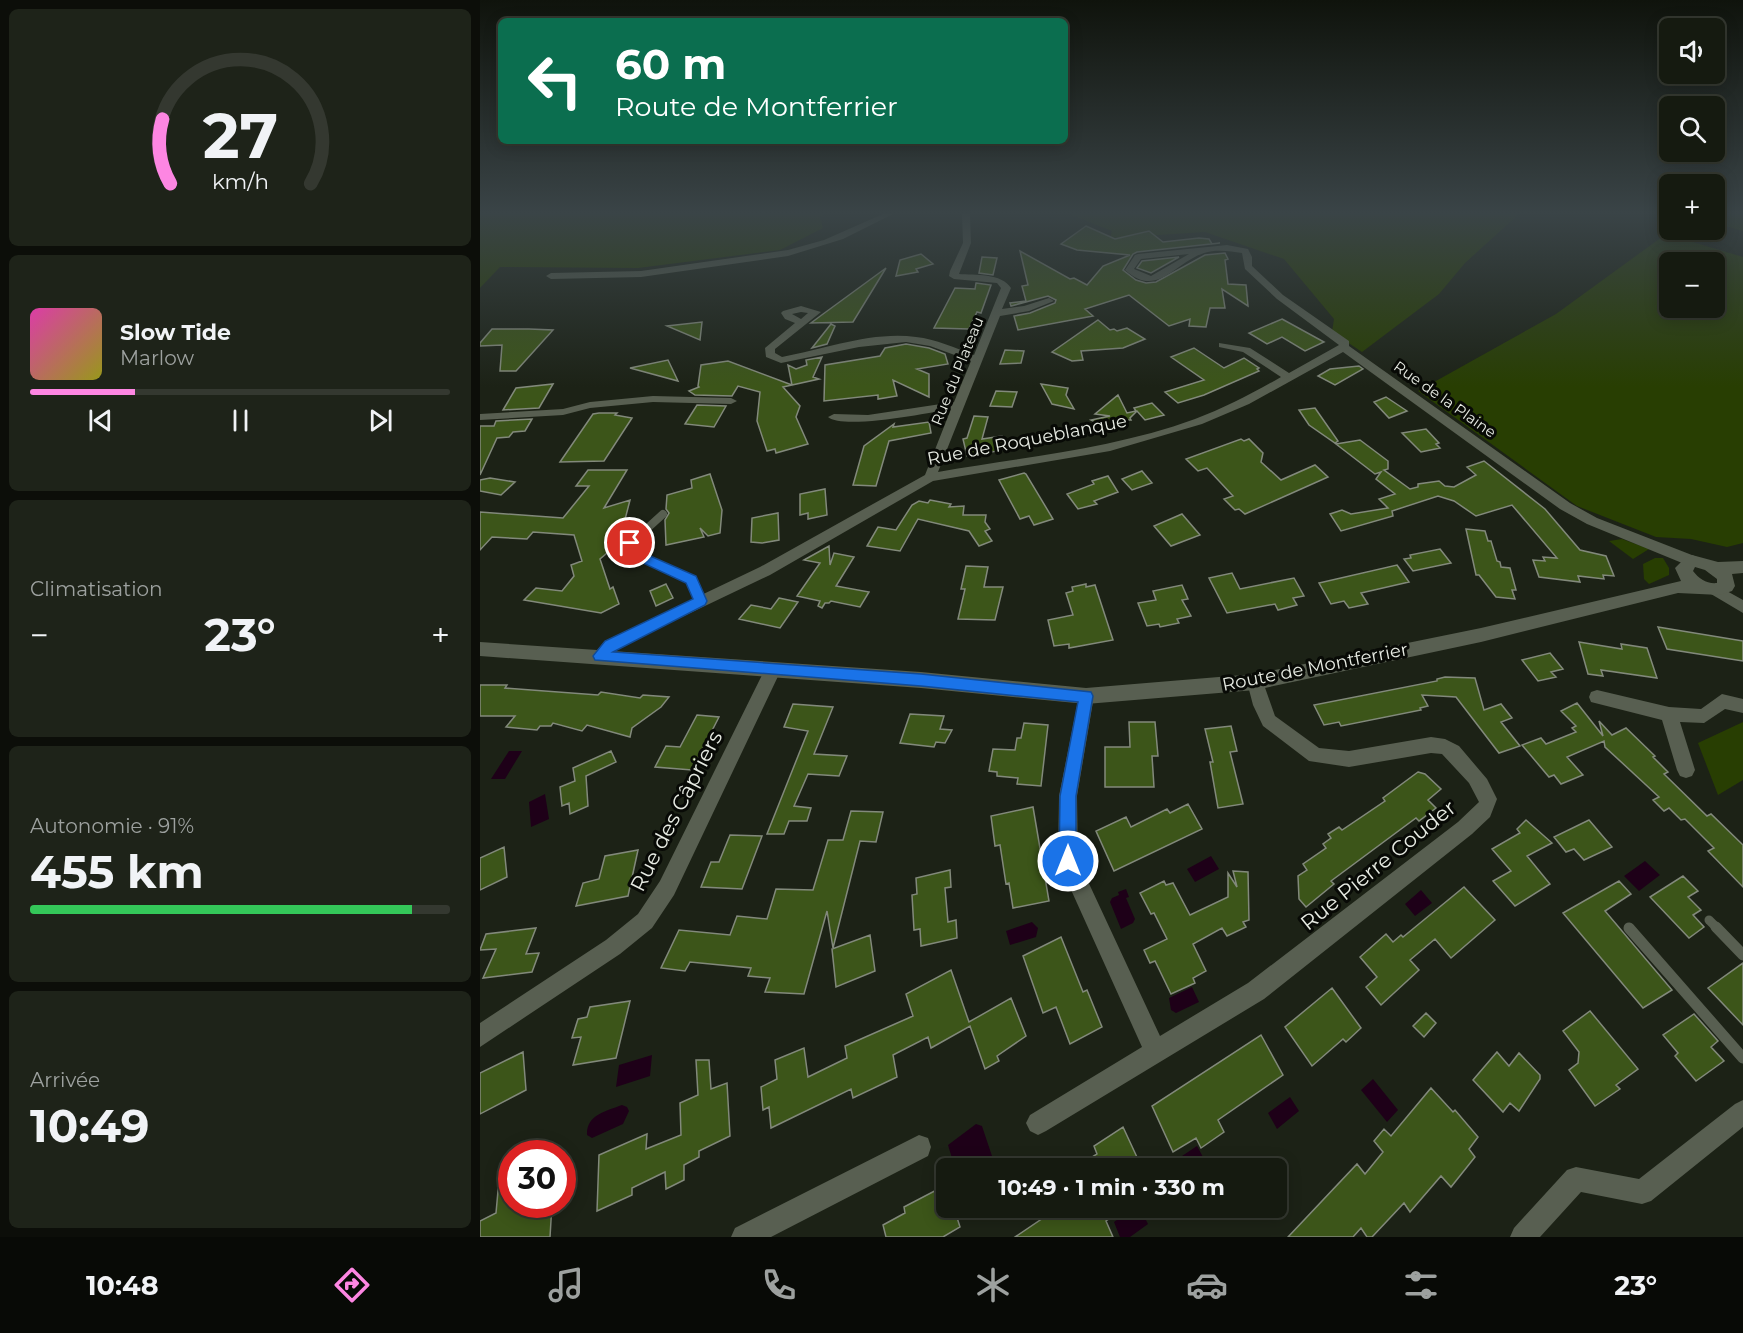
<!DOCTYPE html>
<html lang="fr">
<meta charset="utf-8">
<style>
body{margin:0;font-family:Montserrat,sans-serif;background:#1e2319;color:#f1f3f6;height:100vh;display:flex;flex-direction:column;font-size:22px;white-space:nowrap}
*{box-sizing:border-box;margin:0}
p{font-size:20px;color:#9da19f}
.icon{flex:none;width:33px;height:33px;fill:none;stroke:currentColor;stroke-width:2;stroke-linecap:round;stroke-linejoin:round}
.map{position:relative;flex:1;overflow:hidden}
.sheet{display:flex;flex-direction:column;gap:9px;padding:9px;background:#0c0e09;width:480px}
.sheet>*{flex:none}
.top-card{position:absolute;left:18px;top:18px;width:570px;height:126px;border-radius:9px;box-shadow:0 3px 15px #0003,0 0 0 2px #343830;background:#0b6e4f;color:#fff;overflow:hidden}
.tools{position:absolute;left:1179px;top:18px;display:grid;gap:12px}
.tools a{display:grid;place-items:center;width:66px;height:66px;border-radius:9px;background:#151a10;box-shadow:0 3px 15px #0003,0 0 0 2px #343830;font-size:30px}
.speed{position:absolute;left:18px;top:1140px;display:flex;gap:12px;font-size:30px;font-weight:700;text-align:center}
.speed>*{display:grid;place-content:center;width:78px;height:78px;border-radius:50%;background:#151a10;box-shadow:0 3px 15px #0003,0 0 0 2px #343830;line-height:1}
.speed .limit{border:9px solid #d22;background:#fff;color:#111}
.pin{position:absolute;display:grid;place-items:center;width:51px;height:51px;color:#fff;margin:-26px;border:3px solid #fff;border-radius:50%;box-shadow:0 2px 6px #0007}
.me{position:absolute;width:66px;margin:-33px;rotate:0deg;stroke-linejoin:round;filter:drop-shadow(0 0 4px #0008)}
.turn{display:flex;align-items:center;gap:21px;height:126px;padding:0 18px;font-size:27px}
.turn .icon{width:78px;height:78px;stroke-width:2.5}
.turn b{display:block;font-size:42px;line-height:51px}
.big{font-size:45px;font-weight:700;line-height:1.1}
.sheet .widget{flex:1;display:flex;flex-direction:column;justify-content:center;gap:9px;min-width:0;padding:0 21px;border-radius:9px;background:#1e2319}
.sheet .dial{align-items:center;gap:0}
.dial svg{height:156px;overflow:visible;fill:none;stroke:#343830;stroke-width:7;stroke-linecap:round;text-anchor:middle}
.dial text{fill:#f1f3f6;stroke:none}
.song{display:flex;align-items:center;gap:18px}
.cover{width:72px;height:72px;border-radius:9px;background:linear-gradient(135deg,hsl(320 70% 55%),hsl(60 70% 35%))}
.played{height:6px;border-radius:3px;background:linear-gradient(90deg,#fd86e2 25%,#343830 25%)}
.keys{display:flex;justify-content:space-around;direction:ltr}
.heat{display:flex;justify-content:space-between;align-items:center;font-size:33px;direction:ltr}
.charge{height:9px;border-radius:4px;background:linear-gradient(90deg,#34c759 91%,#343830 0)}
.trip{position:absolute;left:456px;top:1158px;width:351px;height:60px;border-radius:9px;background:#151a10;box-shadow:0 3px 15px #0003,0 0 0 2px #343830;font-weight:700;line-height:60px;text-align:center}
.dock{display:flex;height:96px;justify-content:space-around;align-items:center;background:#080a06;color:#9da19f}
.dock .icon{width:42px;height:42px}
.dock .current{color:#fd86e2}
.dock b{font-size:27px;color:#f1f3f6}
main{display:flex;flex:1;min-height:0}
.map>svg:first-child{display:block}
.green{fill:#283e02;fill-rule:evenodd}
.water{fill:#1e0018}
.building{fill:#3c5519;stroke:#82897b;stroke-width:1.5}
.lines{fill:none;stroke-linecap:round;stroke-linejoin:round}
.lane-far2{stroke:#585f51;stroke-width:8}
.lane-far1{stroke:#585f51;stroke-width:9}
.lane{stroke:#585f51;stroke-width:11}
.street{fill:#585f51;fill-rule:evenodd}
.secondary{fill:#585f51;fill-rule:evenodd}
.route{fill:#1a73e8;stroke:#114b97;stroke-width:1.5}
.labels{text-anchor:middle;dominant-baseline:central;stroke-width:6;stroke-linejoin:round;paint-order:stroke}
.far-street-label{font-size:15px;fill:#e7ebe3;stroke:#080a06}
.street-label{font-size:18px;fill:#e7ebe3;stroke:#080a06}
.near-street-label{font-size:21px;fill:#e7ebe3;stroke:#080a06}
</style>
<main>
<section class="sheet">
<div class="widget dial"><svg viewBox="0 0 100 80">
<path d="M14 69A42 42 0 1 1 86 69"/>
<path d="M14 69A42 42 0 0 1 10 36" stroke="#fd86e2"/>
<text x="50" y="56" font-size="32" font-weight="700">27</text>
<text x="50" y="72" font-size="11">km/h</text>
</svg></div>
<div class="widget">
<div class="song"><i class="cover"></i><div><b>Slow Tide</b><p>Marlow</p></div></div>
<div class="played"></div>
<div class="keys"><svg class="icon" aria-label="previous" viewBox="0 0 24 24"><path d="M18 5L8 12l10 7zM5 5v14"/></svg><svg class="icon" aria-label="pause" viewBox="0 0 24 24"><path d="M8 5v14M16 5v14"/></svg><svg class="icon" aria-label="next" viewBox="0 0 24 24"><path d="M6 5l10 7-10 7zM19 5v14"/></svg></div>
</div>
<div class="widget"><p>Climatisation</p>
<div class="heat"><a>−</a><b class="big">23°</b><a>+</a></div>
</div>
<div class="widget"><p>Autonomie · 91%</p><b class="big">455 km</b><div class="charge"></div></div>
<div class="widget"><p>Arrivée</p><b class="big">10:49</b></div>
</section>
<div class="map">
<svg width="1263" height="1237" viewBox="0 0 1263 1237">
<rect width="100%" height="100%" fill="#1c2216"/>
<path class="green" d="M0 214H346L340 217 343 228 300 250 158 268 20 267 0 288Z
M589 214H1039L985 263 959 294 882 352 852 332 854 319 804 259 725 232 630 238 632 231Z
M1234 214H1263V231L1235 223Z
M1186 234 1263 257V543L1247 547 1211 539 1176 537 1097 506 938 391 1076 314ZM1234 262V308H1190V262Z
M1142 539 1169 549 1153 559 1129 541Z
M1175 558H1183L1189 568V575L1169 584 1164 579 1163 564Z
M1263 722V780L1238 795 1218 743Z"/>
<path class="water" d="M29 751H42L25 779H11Z
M65 794 69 819 51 827 49 802Z
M731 856 739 869 715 882 707 869Z
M1165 861 1180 875 1159 891 1144 876Z
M646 889 649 897 646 898 655 919 653 923 641 929 630 902 632 898 639 895 638 892Z
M941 890 952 903 935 916 925 904Z
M552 922 558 928 556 937 530 945 526 931Z
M712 987 719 1002 696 1013 691 1010 689 998Z
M172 1055 170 1076 136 1087 139 1065Z
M893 1079 918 1110 907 1122 881 1090Z
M810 1097 819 1111 797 1129 788 1113Z
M142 1105 147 1107 149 1111 143 1124 112 1138 107 1135C106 1115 126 1111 142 1105Z
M496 1124 502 1126 516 1168H475L468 1145Z
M717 1146 729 1168H700L696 1160Z
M654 1208H660L668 1224 650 1237H640L634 1222Z"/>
<path class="building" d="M606 226 635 239 669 231 683 242 719 238 729 239 732 244 740 243 657 252 653 254 643 270 656 280 666 283 676 282 725 255 745 253 748 259 745 260 748 284 766 285 768 306 742 289 745 308H730L726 327 709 326 710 319 689 326 649 295 605 309 613 316 538 330 534 316 550 313 575 303 576 300 568 296 531 306 530 303 546 301 542 286 548 285 540 251 590 279 594 278 607 285 623 266 650 255 597 250 581 244Z
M441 254 453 264 436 269 438 272 416 276 420 260Z
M502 257 517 258 513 275 499 273Z
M699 257 671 273 657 268 662 261Z
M406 268 373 322 331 323 339 317Z
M496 283 511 285 501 313 497 312 489 329 454 328 475 288 495 289Z
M802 319 844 342 825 351 802 337 787 344 769 333Z
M618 320 630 330 634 329 637 331 647 328 665 339 643 348 601 351 603 360 592 361 572 352Z
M222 322 220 340 187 326Z
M351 324 355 326 347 344 332 348Z
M12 329H49L73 330 36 371H20L22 345 0 346V343Z
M426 344 449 348 465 354 468 364 437 369 449 374V397L413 380 417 396 398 399V395L344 401 345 365 400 356 405 348Z
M714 348 744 368 764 358 779 368 777 369 779 371 724 395 698 403 685 392 724 380 691 357Z
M525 350 544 351 541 363 520 364Z
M342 357 333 377 339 379 303 387 320 406 316 417 328 444 296 453 295 449 287 451 277 421 280 392 258 386 252 396 215 395 209 391 219 387 218 386 221 365 248 361 312 385 308 365 316 369 327 365 326 360Z
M188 360 198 381 150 368Z
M879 366 883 369 855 385 838 376 850 369Z
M73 384 59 408 23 410 36 388Z
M561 384 588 388 586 395 594 409 572 404Z
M516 391 537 392 532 407 510 406Z
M638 395 647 413 656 411 654 408 672 403 684 415 665 420 657 411 650 418 651 420H647L634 431 611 420 630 416 615 414Z
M906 397 927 411 909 418 894 402Z
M217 405 246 406 234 427 205 424Z
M835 408 858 441 855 443 829 425 819 410Z
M119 413H137L135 415 152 418 124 461 80 462 113 414Z
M494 416 508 417 502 439 522 436 530 449 487 456 483 439 487 438Z
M52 419 45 431 33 432 29 437 17 438 0 475V426H14L16 421Z
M449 422 451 433 409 441 396 486 373 485 384 446 414 424 413 427Z
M946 429 959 443 956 444 960 448 941 452 922 433Z
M761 439 764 441 769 439 783 453 781 462 801 480 835 465 848 477 765 514 759 509 755 510 744 499 753 496 727 468 718 471 706 459Z
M880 440 908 461V469L904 470 930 489 938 487V484L959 481 965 486 974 487 996 475 987 467 1004 461 1065 509 1100 550 1126 556 1134 576 1123 575 1124 579 1098 576 1100 582 1059 577 1053 560 1065 561 1063 557 1077 558 1032 505 996 516 974 501 958 496 912 511 913 516 861 531 850 514 862 510 871 514 908 508 899 499 915 494 896 479 901 472 895 474 856 444Z
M108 470H147L124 508 150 500 139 543 120 559 130 589 133 587 139 604 121 613 44 600 56 588 82 591 94 576 91 565 102 561 94 535 53 532 47 539 12 537 0 550V512L83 518 109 486H96Z
M662 471 672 483 652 490 642 479Z
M544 473 546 474 573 519 554 525 549 516 540 519 519 480Z
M230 474 242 510 240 533 228 536 220 528 224 537 186 545 185 520 189 513 186 509 187 495 212 488 211 480Z
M628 476 638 492 614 501 617 504 598 509 587 494 614 484 612 481Z
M10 478 35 482 21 495 0 491V480Z
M345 489 347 515 328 519V513L320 515V494Z
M450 500 471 504 469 507 484 506 483 515H506L505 522 510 529 505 531 512 541 499 546 489 531 438 519 420 551 387 546 398 527 416 530 432 505 439 501 448 503Z
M298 513 299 540 282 543 271 542 272 518Z
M702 514 720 535 691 546 674 526Z
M986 529 1005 531 1008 541H1011L1017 561 1020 562 1021 567 1030 568 1036 590H1032L1035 599 1016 597 999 575H996Z
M349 546 350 565 354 553 374 557 356 586 389 592 380 607 351 601 349 603H345L342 608 338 606 340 601 317 596 340 563 324 560Z
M960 549 971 563 933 571 924 559 931 558 930 555Z
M917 565 929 582 881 593 888 604 869 608 864 601 851 604 839 583Z
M486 566 508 567 504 587H523L515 620 478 619 485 589H481Z
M752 573 760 589 814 578 824 596 813 598 817 605 798 610 795 604 747 613 729 578Z
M186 584 193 598 176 606 170 591Z
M606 584V587L615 585 633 640 589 648V644L574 646 568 620 593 615 586 593 593 591 592 587Z
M702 585 708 599 702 600 711 616 697 619 699 623 680 627 679 624 667 626 658 603 676 600 673 591Z
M299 598 318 602 300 628 259 619 271 605 291 609Z
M1178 627 1263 641V661L1187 649Z
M1099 642 1142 649 1141 644 1167 648 1177 678 1121 670 1123 676 1108 674Z
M1070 653 1083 669 1071 672 1076 677 1058 681 1042 660Z
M965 677 995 678 1004 710 1021 704 1032 718 1021 722 1040 746 1019 753 976 697 942 695 948 706 940 708 941 710 861 726 859 722 844 725 834 705 957 681V679Z
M0 685H27L25 688 118 695 121 692 160 698 163 695 189 697 181 707 152 728 150 737 107 725 102 731 73 723 71 726H60L57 730 26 727 35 716H0Z
M1097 703 1123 736 1119 721 1132 735 1146 728 1175 756 1173 757 1188 772 1184 774 1227 816 1231 814 1263 845V887L1228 851 1234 848 1205 819 1201 820 1189 808 1184 811 1173 800 1179 797 1125 747 1124 741 1087 757 1103 775 1081 784 1074 775 1069 777 1042 745 1061 738 1066 744 1096 732 1092 728 1096 726 1081 711Z
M313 704 353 707 334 754 367 756 359 776 328 774 314 806 331 808 327 821H309L304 834H287L328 731 304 727Z
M430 714 464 716 460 729 472 730 465 743 456 742 454 747 420 743Z
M217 715 239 717 212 770 175 767 186 746 200 747Z
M649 722H675L678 756H672L674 787H625V747H650Z
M544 723 568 725 561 786 537 784 538 778 517 776V772L509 771 513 749 535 750 537 738H541Z
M751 726 757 751 750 752 763 804 738 808 730 762H733L725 729Z
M131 751 136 762 106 776 108 806 90 814 89 803 82 806 80 787 95 781 93 768Z
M938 772 945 774 961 789 948 800 956 808 939 821 936 818 851 881 854 884 826 907 819 899 818 876 827 870 823 864 846 848 843 844 851 838 848 834 859 827 862 830 905 801 903 798Z
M708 804 722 829 634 871 616 831 646 817 651 827 687 809 690 813Z
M553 807 569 901 533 908 529 883 526 884 520 845 515 846 511 816Z
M371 811 403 812 396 842 380 841 353 948 347 911 324 994 285 992 290 978 268 976 271 968 210 962 205 971 181 968 199 930 250 935 257 916 287 919 296 889 333 890 348 840H363Z
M1046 820 1072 843 1047 856 1070 884 1035 906 1013 881 1031 871 1012 849 1040 833 1037 829Z
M1109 820 1132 847 1104 860 1094 849 1086 852 1074 837Z
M250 835 282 836 262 889 221 887 231 862H239Z
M24 847 27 877 0 890V858Z
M158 850 148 896 96 906 103 883 119 879 125 856Z
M470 870 471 887 465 888 468 922 476 920 477 938 441 946 440 929 434 930 432 895 437 894 436 878Z
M753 871 768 872 769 920 763 922 766 927 747 936 742 928 713 944 726 971 713 978 715 983 691 994 675 961 670 963 664 950 687 939 674 913 671 914 660 893 684 881 686 885 693 883 710 915 748 897V873L757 887Z
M1203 876 1218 891 1208 897 1221 910 1213 915 1224 927 1209 938 1170 897Z
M1139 881 1151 894 1125 911 1192 990 1163 1008 1083 913Z
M984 887 1015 920 971 958 955 939 930 960 939 970 901 1005 886 987 897 977 880 957 906 934 913 942 921 935 923 937Z
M56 928 46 954 59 953 52 972 3 978 16 949 0 950 6 934Z
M390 935 395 971 356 987 352 949Z
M581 937 603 992 607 990 622 1027 590 1044 576 1007 563 1013 543 956Z
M1263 963V1025L1228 988Z
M471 970 489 1022 531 998 546 1036 517 1056 519 1061 505 1069 490 1026 451 1048 448 1037 413 1055 417 1077 373 1098 371 1089 291 1128 289 1107 283 1110 281 1087 297 1079 295 1060 324 1048 328 1077 367 1058 365 1046 433 1016 426 994Z
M852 988 881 1028 866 1042 863 1039 832 1066 805 1027Z
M150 1001 136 1058 93 1065 101 1037 92 1038 98 1019 107 1017 110 1007Z
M1110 1011 1158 1069 1136 1085 1140 1089 1115 1106 1089 1070 1098 1063 1099 1052 1083 1031Z
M946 1013 956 1023 944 1037 933 1026Z
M1214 1014 1238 1041 1231 1047 1244 1061 1216 1081 1195 1056 1198 1053 1183 1035Z
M781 1035 803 1075 738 1120 744 1132 721 1148 716 1138 693 1152 672 1106Z
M43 1052 46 1090 0 1114V1073Z
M1017 1052 1029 1066 1039 1053 1060 1075V1079L1039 1111 1030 1103 1023 1112 993 1080Z
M216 1060H229L231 1089 247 1083 250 1136 219 1151V1157L204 1165V1180L186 1189 185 1172 152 1188V1195L117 1211 119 1155 167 1134 166 1149 201 1135 200 1103 218 1095Z
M951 1088 973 1112 975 1110 998 1137 989 1149 995 1157 971 1187 961 1176 930 1212 924 1203 892 1237H887L881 1228 873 1237H808L877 1164 885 1174 903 1152 894 1141 904 1129 911 1136Z
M643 1127 662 1168H595L617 1154 614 1146Z
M32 1173V1204H72L70 1237H0V1221L16 1213 19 1180Z
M466 1185V1208H474L480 1227 463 1237H406L403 1225 425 1213 424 1207Z
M578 1208H626L630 1218 626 1221 633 1237H535Z"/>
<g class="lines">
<path class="lane-far2" d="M183 514 150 544 149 549 154 554 212 580 221 601"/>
<path class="lane-far1" d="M1229 920 1238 929"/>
<path class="lane" d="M1236 927 1263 955
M1149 928 1263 1058"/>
<path class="street" d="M403 214H413L363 239 308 256 161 277 71 279 66 276 71 273 161 271 308 250 344 240Z
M482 214H490L491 243 479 274C494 275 522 273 531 288L522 309 544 306 569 298 574 301 549 311 520 316 458 472C544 457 633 449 715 419 745 408 773 393 801 377L763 352 739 347V343L770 348 809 373 859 345 797 299 765 269 762 253C750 251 736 249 724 253 694 263 677 299 645 270L655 255 658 254 747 245 768 249 772 257V266L803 295 869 341V346L1090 503 1117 518 1217 557 1219 561 1212 566 1207 565 1107 524 1080 509 863 352 769 404 722 424 630 451 453 481 290 575 135 649C129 657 125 664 114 660L112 656 125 641 280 567 445 475 471 409C449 413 363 430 348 417L354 414 388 415 474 402 491 361 450 346 426 342 379 347 301 363 286 357 285 348 315 323 305 319 301 313 303 311 321 306 341 312 295 349V353L302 357C345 349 392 331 436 337 456 339 475 348 494 355L521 288 517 283 474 279 469 276 470 271 483 243ZM709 254 671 276 654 269 661 259ZM321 312 328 313 321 319 312 314Z
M173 396 251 398 257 401 251 404 173 402 110 408 83 415 0 420V414L83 409 110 402Z
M1236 585 1263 600V613L1231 594 1229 590 1231 586Z
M293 663 299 665 301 670 194 895 172 928 140 954 0 1047V1023L126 940 158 914 180 881 287 665Z
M775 675 781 677 783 682 795 716 839 748 869 751 951 737 965 739 979 746 1007 779 1017 799 1010 817 992 834 784 999 566 1131 558 1135 550 1131 546 1123 550 1115 662 1047 578 861 579 796 600 691 606 689 612 691 614 696 597 796 598 860 680 1036 768 983 978 822 999 802 989 783 962 754 951 753 869 767 829 761 783 726 773 705 767 682 769 677Z
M1117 690 1189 707 1221 709 1242 694 1263 699V713L1245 709 1224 723 1200 722 1215 770 1212 776 1206 778 1200 776 1197 770 1182 720 1111 702 1109 697 1111 692Z
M1263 1100V1127L1171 1201 1162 1204 1101 1192 1060 1237H1030L1034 1228 1087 1170 1096 1167 1159 1179 1255 1104Z
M439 1135 448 1138 451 1147 448 1156 291 1237H251L255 1228Z"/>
<path class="secondary" d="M1212 555 1238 562 1263 561V573L1252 574 1255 586 1252 591 1240 595 1198 593 1001 642 775 690 606 704 441 688 0 656V642L441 672 606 688 775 674 1001 628 1201 581 1195 568 1206 557ZM1215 567 1225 570 1237 579V583C1227 584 1219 579 1213 571Z"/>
</g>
<linearGradient id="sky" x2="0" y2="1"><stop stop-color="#0f130c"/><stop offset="0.55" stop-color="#3a4447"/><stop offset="1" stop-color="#3a4447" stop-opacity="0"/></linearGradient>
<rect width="1263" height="387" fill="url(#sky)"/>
<path class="route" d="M150 539 155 540V548L159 551 216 576 227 601 225 605 133 652 441 674 611 692 613 696 596 796V861L594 867 588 869 582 867 579 861 580 796 598 702 441 686 115 660 113 656 125 641 213 599 206 583 150 557 143 549 146 540Z"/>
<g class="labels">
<g class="far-street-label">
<text transform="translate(477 371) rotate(-68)">Rue du Plateau</text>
<text transform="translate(965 399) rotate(35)">Rue de la Plaine</text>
</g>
<g class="street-label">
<text transform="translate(547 440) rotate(-11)">Rue de Roqueblanque</text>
<text transform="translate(835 667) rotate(-11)">Route de Montferrier</text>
</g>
<g class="near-street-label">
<text transform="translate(196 811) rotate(-63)">Rue des Câpriers</text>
<text transform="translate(898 865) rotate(-39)">Rue Pierre Couder</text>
</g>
</g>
</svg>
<div class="tools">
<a><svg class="icon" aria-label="sound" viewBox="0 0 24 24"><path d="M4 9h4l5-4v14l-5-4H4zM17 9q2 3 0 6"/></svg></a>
<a><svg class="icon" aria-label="search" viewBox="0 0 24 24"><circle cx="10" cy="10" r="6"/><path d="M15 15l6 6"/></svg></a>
<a>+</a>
<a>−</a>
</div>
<div class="speed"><div class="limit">30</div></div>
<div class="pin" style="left:150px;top:543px;background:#d93025"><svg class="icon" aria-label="arrive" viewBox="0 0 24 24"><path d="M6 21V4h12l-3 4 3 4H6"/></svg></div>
<svg class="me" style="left:588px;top:861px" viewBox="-20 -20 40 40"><circle r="17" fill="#1a73e8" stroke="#fff" stroke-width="3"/><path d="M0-11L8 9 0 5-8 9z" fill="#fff"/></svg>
<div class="trip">10:49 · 1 min · 330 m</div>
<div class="top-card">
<div class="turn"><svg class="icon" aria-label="left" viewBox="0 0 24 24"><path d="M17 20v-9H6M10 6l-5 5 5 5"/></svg><div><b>60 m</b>Route de Montferrier</div></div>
</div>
</div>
</main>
<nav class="dock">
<b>10:48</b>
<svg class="icon current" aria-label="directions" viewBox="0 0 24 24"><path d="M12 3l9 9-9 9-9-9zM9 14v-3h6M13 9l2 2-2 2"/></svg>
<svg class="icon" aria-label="music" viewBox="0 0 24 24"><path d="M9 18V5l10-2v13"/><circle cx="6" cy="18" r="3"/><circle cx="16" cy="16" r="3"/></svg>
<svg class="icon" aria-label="phone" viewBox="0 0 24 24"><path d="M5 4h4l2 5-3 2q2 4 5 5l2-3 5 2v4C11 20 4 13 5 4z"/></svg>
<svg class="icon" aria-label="climate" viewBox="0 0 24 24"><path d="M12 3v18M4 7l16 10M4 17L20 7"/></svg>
<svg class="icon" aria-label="car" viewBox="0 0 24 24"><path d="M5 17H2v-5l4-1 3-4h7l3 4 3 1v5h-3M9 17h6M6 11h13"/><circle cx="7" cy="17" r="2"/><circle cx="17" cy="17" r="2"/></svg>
<svg class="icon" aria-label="filters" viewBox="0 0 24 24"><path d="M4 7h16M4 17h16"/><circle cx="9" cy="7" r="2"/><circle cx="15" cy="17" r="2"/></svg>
<b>23°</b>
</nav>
